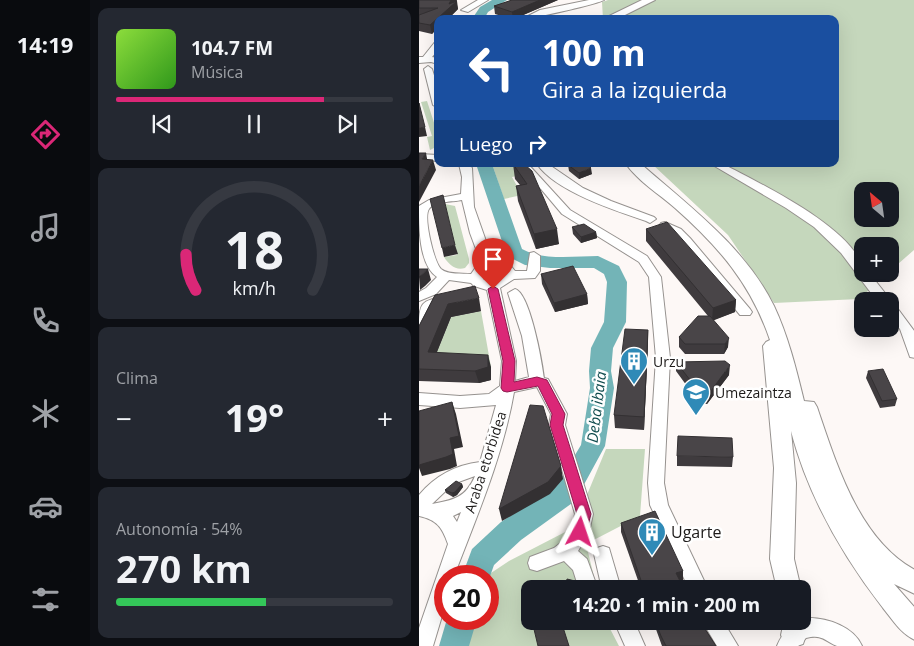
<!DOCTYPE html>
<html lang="es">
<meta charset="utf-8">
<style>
body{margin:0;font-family:"Open Sans",sans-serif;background:#242831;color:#f1f3f6;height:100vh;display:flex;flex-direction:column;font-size:19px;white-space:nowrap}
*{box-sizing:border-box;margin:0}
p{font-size:16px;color:#9ea1a6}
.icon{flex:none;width:28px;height:28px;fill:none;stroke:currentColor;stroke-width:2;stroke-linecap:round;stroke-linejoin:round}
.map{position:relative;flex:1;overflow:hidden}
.sheet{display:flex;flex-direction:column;gap:8px;padding:8px;background:#0d0f14;width:329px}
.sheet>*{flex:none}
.guide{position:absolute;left:15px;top:15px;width:405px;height:152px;border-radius:10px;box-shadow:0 5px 20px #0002;background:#1a4fa0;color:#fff;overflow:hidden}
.needle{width:32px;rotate:331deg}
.controls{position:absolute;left:435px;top:182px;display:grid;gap:10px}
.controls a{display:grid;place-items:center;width:45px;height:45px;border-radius:10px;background:#171b24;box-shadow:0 5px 20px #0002;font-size:25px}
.speed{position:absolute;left:15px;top:565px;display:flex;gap:10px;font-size:25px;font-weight:700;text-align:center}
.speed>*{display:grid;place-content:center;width:65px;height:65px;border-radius:50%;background:#171b24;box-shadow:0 5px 20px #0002;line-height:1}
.speed .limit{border:8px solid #d22;background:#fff;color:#111}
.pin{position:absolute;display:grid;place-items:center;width:42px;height:42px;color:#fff;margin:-51px -21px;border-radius:50% 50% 50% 0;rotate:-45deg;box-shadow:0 0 5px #0007}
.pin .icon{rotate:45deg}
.me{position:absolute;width:55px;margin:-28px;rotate:5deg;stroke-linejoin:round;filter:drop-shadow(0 0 4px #0008)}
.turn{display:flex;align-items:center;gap:18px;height:105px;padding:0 25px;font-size:22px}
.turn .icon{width:65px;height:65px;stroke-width:2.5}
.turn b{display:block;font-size:35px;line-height:42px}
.then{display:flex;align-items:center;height:48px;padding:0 25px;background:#0003;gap:10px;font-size:19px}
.big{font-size:38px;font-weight:700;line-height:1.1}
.sheet .tile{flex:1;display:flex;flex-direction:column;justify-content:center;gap:8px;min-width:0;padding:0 18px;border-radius:10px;background:#242831}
.sheet .dial{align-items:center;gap:0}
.dial svg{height:130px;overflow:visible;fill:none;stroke:#363941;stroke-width:7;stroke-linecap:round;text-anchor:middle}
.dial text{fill:#f1f3f6;stroke:none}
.song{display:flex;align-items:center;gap:15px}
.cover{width:60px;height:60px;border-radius:8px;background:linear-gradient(135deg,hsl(90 70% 55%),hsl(110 70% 35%))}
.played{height:5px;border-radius:2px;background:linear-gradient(90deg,#db2777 75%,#363941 75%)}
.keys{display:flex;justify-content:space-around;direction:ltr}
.heat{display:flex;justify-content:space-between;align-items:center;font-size:28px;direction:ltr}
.charge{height:8px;border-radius:4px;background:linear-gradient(90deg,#34c759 54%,#363941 0)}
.trip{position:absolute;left:102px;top:580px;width:290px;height:50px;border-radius:10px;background:#171b24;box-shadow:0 5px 20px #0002;font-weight:700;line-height:50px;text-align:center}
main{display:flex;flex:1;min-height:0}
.tabs{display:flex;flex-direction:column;width:90px;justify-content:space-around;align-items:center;background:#090b0e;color:#9ea1a6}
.tabs .icon{width:35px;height:35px}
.tabs .current{color:#db2777}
.tabs b{font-size:22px;color:#f1f3f6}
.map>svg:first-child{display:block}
.green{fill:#c5d7bc;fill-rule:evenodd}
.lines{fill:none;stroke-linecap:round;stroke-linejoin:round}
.river{fill:#73b4b7;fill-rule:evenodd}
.minor-casing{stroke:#96928f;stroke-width:2}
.major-casing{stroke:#96928f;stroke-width:2}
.minor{fill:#fff;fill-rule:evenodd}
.major{fill:#fff;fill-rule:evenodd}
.wall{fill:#3f3b3e}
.shaded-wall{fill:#333032}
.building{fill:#494548;stroke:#333032}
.route{fill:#db2777;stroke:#8e194d}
.labels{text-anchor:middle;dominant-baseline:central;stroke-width:5;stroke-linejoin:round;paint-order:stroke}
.poi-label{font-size:14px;fill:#1c1a19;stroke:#fff;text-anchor:start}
.street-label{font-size:14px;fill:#1c1a19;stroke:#fff}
.water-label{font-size:15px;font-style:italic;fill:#104c4e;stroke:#fff}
.near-poi-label{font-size:16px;fill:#1c1a19;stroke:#fff;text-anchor:start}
</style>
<main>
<nav class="tabs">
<b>14:19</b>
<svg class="icon current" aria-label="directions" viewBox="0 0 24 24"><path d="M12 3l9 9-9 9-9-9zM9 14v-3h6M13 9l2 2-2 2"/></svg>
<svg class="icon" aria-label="music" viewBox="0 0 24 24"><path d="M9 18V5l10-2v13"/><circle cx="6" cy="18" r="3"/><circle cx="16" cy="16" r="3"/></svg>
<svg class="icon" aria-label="phone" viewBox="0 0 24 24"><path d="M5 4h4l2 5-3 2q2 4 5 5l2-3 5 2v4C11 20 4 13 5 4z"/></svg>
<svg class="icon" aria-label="climate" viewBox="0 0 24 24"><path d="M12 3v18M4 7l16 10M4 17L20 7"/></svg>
<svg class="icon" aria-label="car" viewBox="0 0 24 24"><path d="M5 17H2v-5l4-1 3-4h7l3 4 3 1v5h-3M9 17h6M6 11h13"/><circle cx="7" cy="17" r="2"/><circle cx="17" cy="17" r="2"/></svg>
<svg class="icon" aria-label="filters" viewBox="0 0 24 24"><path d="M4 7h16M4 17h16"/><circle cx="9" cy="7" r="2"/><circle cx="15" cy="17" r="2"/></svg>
</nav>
<section class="sheet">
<div class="tile">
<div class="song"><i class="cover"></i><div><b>104.7 FM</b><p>Música</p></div></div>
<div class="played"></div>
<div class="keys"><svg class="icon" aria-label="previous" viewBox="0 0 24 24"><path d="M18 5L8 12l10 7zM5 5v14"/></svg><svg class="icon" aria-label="pause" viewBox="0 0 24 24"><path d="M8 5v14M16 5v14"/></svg><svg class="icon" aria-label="next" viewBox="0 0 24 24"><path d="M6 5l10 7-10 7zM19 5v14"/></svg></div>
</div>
<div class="tile dial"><svg viewBox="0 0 100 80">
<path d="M14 69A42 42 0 1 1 86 69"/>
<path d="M14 69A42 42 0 0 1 8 47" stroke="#db2777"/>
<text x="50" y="56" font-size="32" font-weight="700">18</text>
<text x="50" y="72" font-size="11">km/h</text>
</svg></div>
<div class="tile"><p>Clima</p>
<div class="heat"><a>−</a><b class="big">19°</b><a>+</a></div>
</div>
<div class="tile"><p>Autonomía · 54%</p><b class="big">270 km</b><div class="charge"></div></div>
</section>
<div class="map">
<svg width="496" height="646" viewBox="0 0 496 646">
<rect width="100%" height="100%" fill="#fdf8f6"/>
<path class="green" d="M189 0H495V250L471 271V246H444V274H468L440 299 355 303 309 235 233 164H416V19H184L183 2ZM444 191H471V219H444Z
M8 101 19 135V146L11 150 8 137 13 136 2 102Z
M73 164H98L103 175 93 177 103 195 85 199Z
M26 204 36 206 50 259V263L46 268C37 271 30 265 25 257L38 255Z
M62 311 72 367 13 364 32 317Z
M187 449H226L221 516 167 544 178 589H111V621H187L200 646H48L53 619H69V575L90 561 150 530 165 502Z"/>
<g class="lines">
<path class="river" d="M73 0H88L69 12 65 19H53L61 7Z
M57 164H73L103 249C124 261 156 256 179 256L200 266 208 282 207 322 194 348 192 371 195 388 186 446 156 501 102 540 75 565 69 582V576H43L53 549 82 522 138 485 162 445 171 388 170 371 172 348 185 322 188 282 185 274 175 268H131L106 265 88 256Z
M28 619H58L50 646H20Z"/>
<g class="minor-casing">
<path id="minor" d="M59 0H69L49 12 42 10Z
M170 0H185C179 4 112 19 103 19L121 10Z
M16 42H19V50L13 57 19 58V64L12 62 0 63V57H4Z
M9 66 13 69 19 88V108L14 105 5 69Z
M0 154 19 155V161L0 160Z
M40 164H50L53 168 55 207 74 261 92 266 96 271H108L111 253 115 252 121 256V271L116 278 95 279 81 288 97 361 96 381 110 377 103 336 89 293 96 289C111 293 123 362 125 378L129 379 148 414 146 425 174 514 170 532 159 551 168 559 179 589H160L154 570 145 561 118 571 111 569 109 563 111 557 135 548 148 538 153 530 156 514 130 425 132 414 118 387 95 392C84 456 58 516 35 576H26V606L14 646H0V628L29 544C23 527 18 520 0 516V495C16 476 36 465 61 462L77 405 41 408 0 405V393L41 396 70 394 81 386 83 361 68 290 55 286 52 283 30 280 17 294 0 301V292L7 288 18 277C0 265 0 228 0 206L10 200 42 194 43 177ZM43 200 51 233 63 265 57 267 52 274C43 273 29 275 22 269 15 262 4 217 10 209 15 201 34 202 43 200ZM75 269 84 272 83 276 75 281 65 280 63 277 66 273ZM56 476C47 498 34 500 13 504L34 484ZM42 512 38 522 34 516Z
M99 164H109L151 210 228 256 242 277 251 358 245 483 249 505 289 589H270L231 505 229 483 237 358 230 277 220 262 143 214 122 189 104 173Z
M118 164H129L164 188 192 201 235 217 237 219 231 223 227 221C197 211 136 191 118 164Z
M292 164H304C338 182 444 232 444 274H451L470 298 472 301 471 302 458 301 422 253 395 227 367 208Z
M246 222 262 229 271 238 331 309 333 312 331 315H321L263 244C255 236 246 232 240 226L242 223Z
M29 296 34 297 36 300 34 303 15 309 5 324 0 326C0 299 5 301 29 296Z
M471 304 476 305 496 332V358L491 357 481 329 471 318Z
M184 546 190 548 202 589H183L175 554 178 548Z
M390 618C409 618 435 627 443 646 436 646 425 646 418 646 405 641 404 634 387 638L379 646H358C365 629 375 623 390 618Z
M195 621H215L226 646H206Z
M283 621H304L319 646H298Z"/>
</g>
<g class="major-casing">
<path id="major" d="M223 0H236L198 19H184Z
M207 164H222C270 206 326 247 355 306 369 336 377 368 385 401L395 402 398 407C417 463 440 540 496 570V594L475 584 496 608V640C482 634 473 619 464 608 423 555 389 496 372 431L377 483 375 559 382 589H358L351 559 355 468 344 346 347 342 351 340C332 284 300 247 256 208 240 194 219 181 207 164Z
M384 612C393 620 388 633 384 644L378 646 366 644 362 635 365 621H384Z"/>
</g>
<use href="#minor" class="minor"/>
<use href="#major" class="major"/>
</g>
<path class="wall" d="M0 0H38L37 1 39 9 29 19H19L13 34 0 31Z
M93 0H139L95 19H92L76 14 75 6Z
M94 164H105L140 244 117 249 99 201 97 186 101 185 96 179Z
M149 165 173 174 160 179 150 171Z
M153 227 177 232 178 238 162 243 154 234Z
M227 229 317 300 316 312 294 320 309 347 305 354H266L260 347V337L289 316 227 241Z
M122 274 168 294 169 304 136 312 123 284Z
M16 295 62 311 32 317 18 352 72 367V380L60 383 0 381V326Z
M229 330V343L225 430 196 428 195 415Z
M257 362 310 375 288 404H281L257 371Z
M449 371 478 399 476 406 461 408 447 378Z
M258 456 314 457 313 467 258 466Z
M43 484 44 487 38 495 34 497 27 493 26 490Z
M202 523 264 571V580L261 581 265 589H222L202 532Z
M234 621H281L297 646H243Z"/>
<path class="shaded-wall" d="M32 0H38L37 2 38 1 39 9 29 19H19V28L13 34 11 25 30 4Z
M121 0H139L95 19H94L93 12Z
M6 127 8 136 0 137V128Z
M7 153 9 164 3 159Z
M14 160 17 170 0 202V186Z
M172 168 173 174 160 179V173Z
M138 229 140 244 117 249 115 234Z
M177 232 178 238 162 243V237Z
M36 245 39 254 25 257 23 248Z
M9 269 12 280 6 286 1 290 0 277Z
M168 294 169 304 136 312 135 303Z
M60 298 62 311 32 317 13 364 9 352 29 304Z
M317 300 316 312 293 321 294 308Z
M229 330V343L225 430V417Z
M310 338 309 347 305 354 306 344Z
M69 355 72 367V380L60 383 56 371Z
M311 365 310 375 288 404 289 395Z
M33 402 37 414 44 447 35 449 38 466 31 469 3 476 0 468V465L31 438Z
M142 466 144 479 131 494 83 521 80 509Z
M43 484 44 487 38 495 34 497 33 493Z
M264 571V580L257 582V573Z"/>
<path class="building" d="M0 0H32L30 4 38 1 11 25 0 23V15L19 8H0Z
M93 0H121L93 12 75 6Z
M0 103 6 127 0 128Z
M0 153H7L3 159 14 160 0 186Z
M94 164H105L113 171 138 229 115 234 97 186 108 184Z
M152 164H167L172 168 160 173 149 165Z
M24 195 36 245 23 248 11 199Z
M248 222 317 300 294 308 227 229Z
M165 224 177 232 162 237 153 227Z
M154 266 168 294 135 303 122 274Z
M0 269H9L0 277Z
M56 286 60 298 29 304 9 352 69 355V367L56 371 0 369V326L16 295Z
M279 316H291L310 338 306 344H266L260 337Z
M206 329 229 330 225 417 195 415Z
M306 361 311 365 289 395 282 394 257 362Z
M464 369 478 399 463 401 449 371Z
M33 402 40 436 31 438 34 454 27 457 0 465V411Z
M111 405 124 406 142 466 129 482 80 509Z
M259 436 313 438 314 457 258 456Z
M37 481 43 484 36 492 33 493 26 490Z
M236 511 264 571 257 573 265 589H225L202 523Z
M148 579 156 581 158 585 157 589H146Z
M115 621H142L150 646H119L114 625Z
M236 621H281L297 646H247L242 636Z"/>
<path class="route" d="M74 286 79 289 96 361 95 382 118 377 128 380 146 414 144 425 172 514 166 536 161 538 156 536 153 532 158 514 131 425 133 414 119 386 88 392 84 391 82 388 84 361 69 289Z"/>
<defs>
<g id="building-pin" transform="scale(1.4375)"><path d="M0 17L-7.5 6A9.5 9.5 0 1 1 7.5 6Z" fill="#2f8ab7" stroke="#fff"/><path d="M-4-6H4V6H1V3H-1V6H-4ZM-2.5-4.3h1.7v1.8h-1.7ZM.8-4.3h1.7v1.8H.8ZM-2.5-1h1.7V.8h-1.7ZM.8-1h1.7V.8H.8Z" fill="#fff"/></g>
<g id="school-pin" transform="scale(1.4375)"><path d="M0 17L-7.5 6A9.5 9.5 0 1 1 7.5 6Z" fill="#2f8ab7" stroke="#fff"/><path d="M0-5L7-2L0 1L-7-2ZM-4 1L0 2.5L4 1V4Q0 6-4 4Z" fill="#fff"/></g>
</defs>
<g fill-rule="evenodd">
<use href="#building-pin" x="215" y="361"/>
<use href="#school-pin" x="277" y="392"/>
<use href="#building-pin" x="233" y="532"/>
</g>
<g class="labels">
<g class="poi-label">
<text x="234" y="361">Urzu</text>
<text x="296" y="392">Umezaintza</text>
</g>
<g class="street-label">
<text transform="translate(66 462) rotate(-72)">Araba etorbidea</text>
</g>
<g class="water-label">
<text transform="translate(177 407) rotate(-83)">Deba ibaia</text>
</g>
<g class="near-poi-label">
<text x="252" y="532">Ugarte</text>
</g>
</g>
</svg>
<div class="controls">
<a><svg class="needle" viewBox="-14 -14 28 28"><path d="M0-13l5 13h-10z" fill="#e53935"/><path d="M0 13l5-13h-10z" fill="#9ea1a6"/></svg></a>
<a>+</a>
<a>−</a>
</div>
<div class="speed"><div class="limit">20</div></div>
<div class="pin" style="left:74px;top:289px;background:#d93025"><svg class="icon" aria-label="arrive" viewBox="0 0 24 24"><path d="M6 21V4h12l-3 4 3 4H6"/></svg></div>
<svg class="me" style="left:161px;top:532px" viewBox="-20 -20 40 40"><path d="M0-17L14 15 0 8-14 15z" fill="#db2777" stroke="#fff" stroke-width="4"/></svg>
<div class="trip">14:20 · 1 min · 200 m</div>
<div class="guide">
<div class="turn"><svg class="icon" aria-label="left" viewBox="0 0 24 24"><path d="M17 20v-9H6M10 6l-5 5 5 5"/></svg><div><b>100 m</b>Gira a la izquierda</div></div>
<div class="then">Luego<svg class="icon" aria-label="right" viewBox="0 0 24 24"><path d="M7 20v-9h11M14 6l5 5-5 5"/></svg></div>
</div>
</div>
</main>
